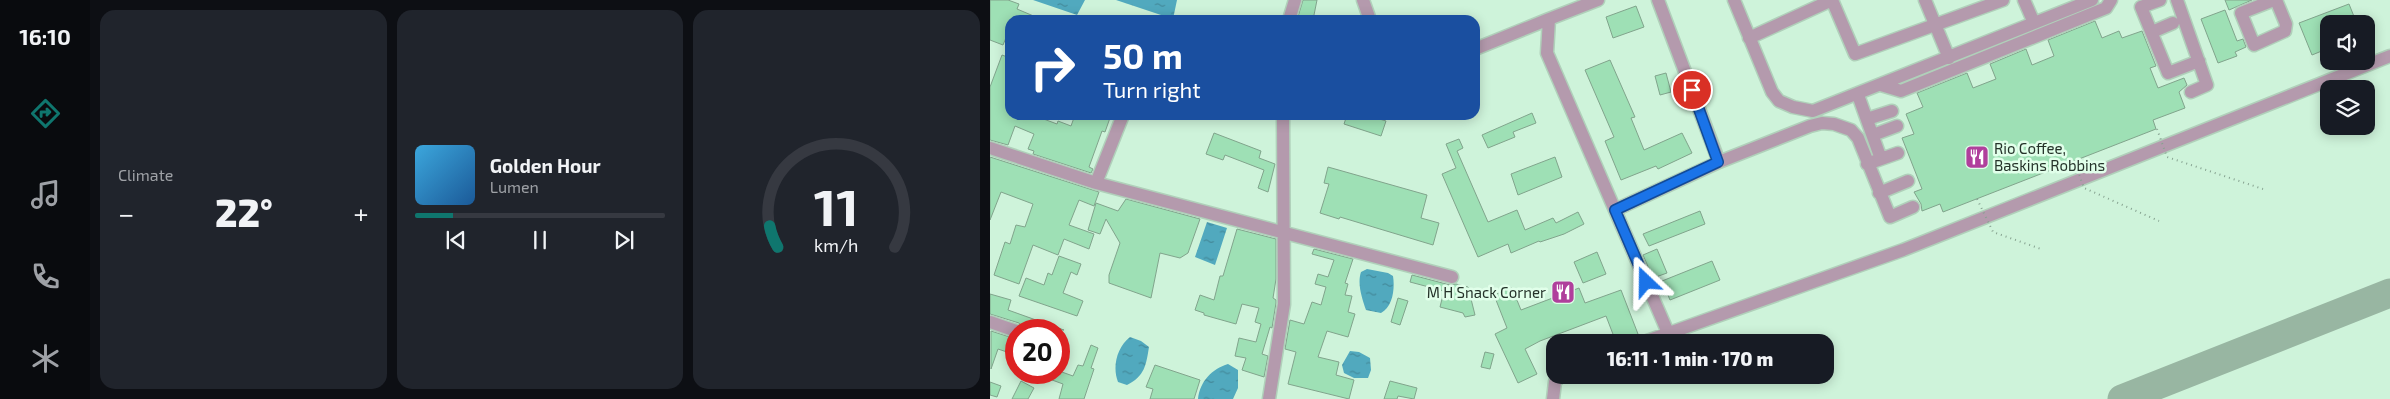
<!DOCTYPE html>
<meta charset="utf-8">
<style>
body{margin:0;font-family:"Exo 2",sans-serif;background:#20242c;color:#f1f3f6;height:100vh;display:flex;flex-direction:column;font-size:19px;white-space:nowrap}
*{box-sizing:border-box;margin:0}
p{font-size:16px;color:#9ea1a6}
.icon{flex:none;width:28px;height:28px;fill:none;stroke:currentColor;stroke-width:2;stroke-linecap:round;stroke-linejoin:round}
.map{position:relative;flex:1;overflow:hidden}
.sheet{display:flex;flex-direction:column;gap:10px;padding:10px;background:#0d0f14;width:900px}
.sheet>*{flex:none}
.banner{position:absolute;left:15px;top:15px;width:475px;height:105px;border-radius:15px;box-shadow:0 2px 12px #0003;background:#1a4fa0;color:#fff;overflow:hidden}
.controls{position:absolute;left:1330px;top:15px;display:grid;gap:10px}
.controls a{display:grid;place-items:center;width:55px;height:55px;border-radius:10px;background:#171b24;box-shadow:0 2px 12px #0003;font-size:25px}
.speed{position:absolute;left:15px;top:319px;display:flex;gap:10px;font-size:25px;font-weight:700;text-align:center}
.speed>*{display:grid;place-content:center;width:65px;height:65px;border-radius:50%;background:#171b24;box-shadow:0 2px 12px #0003;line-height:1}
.speed .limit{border:8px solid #d22;background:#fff;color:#111}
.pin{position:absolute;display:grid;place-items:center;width:42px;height:42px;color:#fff;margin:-21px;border:2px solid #fff;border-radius:50%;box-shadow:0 1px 5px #0007}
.me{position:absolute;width:55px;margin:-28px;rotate:337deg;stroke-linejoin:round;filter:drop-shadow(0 0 4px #0008)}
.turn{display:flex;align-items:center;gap:18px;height:105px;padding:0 15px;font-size:22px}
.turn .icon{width:65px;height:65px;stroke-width:2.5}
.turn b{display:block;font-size:35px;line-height:42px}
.big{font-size:38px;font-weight:800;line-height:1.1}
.sheet .widget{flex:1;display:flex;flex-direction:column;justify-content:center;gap:8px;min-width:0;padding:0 18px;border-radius:15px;background:#20242c}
.sheet .dial{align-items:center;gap:0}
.dial svg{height:130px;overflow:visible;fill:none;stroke:#363941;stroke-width:7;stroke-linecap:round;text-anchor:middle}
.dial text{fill:#f1f3f6;stroke:none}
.song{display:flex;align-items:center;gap:15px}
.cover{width:60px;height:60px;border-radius:8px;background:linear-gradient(135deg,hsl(200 70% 55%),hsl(210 70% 35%))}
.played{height:5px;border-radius:2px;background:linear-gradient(90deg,#0f766e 15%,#363941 15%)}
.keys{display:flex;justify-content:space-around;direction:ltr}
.heat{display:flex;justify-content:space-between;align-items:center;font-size:28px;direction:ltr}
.sheet .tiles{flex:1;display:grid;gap:10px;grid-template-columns:repeat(3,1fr)}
.trip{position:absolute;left:556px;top:334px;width:288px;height:50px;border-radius:15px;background:#171b24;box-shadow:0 2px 12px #0003;font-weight:800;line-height:50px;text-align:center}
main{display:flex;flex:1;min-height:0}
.tabs{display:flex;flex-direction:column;width:90px;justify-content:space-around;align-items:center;background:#090b0e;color:#9ea1a6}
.tabs .icon{width:35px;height:35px}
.tabs .selected{color:#0f766e}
.tabs b{font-size:22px;color:#f1f3f6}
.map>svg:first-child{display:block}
.water{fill:url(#water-ripples)}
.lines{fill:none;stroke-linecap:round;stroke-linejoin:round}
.taxiway{stroke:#98b6a2;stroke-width:29}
.building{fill:#9ee0b5;stroke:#81a48c}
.minor-casing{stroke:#b0d0ba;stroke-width:15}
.minor{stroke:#b49aad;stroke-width:12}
.path-bridge{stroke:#86a290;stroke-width:2;stroke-dasharray:1 4;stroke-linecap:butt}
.route-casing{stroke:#114b97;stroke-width:12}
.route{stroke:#1a73e8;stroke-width:9}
.labels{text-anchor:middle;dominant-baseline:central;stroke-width:5;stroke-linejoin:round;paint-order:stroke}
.poi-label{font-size:15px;fill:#25332a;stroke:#e1ffea;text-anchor:start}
</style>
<main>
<nav class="tabs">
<b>16:10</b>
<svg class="icon selected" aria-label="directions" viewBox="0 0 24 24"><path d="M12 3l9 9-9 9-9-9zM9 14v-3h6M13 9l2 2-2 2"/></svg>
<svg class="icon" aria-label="music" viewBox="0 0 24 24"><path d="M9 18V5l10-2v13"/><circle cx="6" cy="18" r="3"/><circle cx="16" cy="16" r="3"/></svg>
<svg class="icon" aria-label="phone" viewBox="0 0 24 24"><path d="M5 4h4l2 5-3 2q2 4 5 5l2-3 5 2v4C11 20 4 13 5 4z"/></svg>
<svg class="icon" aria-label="climate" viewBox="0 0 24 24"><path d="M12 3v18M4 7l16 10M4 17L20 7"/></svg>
</nav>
<section class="sheet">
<div class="tiles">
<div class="widget"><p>Climate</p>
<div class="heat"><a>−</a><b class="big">22°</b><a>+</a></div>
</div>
<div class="widget">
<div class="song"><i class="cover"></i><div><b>Golden Hour</b><p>Lumen</p></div></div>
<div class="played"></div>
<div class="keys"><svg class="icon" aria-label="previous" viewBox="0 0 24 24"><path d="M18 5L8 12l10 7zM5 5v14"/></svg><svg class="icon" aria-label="pause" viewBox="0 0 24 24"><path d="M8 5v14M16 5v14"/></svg><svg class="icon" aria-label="next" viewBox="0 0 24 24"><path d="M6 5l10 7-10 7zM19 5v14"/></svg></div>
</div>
<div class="widget dial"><svg viewBox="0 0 100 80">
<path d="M14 69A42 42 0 1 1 86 69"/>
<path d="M14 69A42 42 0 0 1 9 56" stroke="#0f766e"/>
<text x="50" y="56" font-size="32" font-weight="700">11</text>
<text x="50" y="72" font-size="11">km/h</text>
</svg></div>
</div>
</section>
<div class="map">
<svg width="1400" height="399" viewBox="0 0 1400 399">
<defs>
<pattern id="water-ripples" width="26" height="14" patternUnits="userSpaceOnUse" patternTransform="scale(1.25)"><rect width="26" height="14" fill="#51a9be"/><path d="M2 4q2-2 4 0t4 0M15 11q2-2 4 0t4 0" fill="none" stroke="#438a9b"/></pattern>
</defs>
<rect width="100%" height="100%" fill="#cef3da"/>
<path class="water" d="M43 0H95L87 15Z
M126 0H187L183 19Z
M217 222 237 228 225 265 205 257Z
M377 269 398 273 403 276C405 288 403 307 391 313L376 310C372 298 367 284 371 272Z
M140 337 151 341 159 347C156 365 155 376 137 385L128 382C122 367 127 347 140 337Z
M360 351 369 352 380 358 381 370 378 378H364L354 373 352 365Z
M238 364 248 370V388L243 399H208C210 381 222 369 238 364Z"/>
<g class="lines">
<path class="taxiway" d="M1132 399 1400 293"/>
</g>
<path class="building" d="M0 0H18L29 4 27 9 53 20H20V28L13 45 0 40Z
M313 0H327L323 20H307Z
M1235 0H1262L1239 10Z
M1359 4 1367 24H1339V48L1322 55 1309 23Z
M646 6 654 27 623 38 616 17Z
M1235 10 1247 41 1253 39 1256 47 1245 52 1247 56 1228 63 1211 19Z
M1105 21 1112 38 1129 31 1132 38 1152 31 1166 66 1160 68 1168 88 1194 78 1197 85 1189 92 1195 108 1163 120 1166 129 953 212 950 204 932 211 931 204 924 192 932 189 912 138 924 134 916 114 933 107 927 93 977 73 983 88 1006 79 1000 64 1036 49 1042 65 1064 56 1058 40Z
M12 55 20 58V115H43L67 124 68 121 81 126 85 115H121L115 132 112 131 99 167 103 169 101 173 43 154 44 151 38 149 44 134 25 126 18 145 0 140V87Z
M620 60 645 117 641 118 654 150 692 133 702 153 668 169 666 166 631 180 615 141 624 137 595 70Z
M676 73 681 92 670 95 665 76Z
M542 113 546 123 523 132 525 137 498 148 492 135Z
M357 115H376L396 121 391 136 354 124Z
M224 133 271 151 269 158 285 164 278 192 268 188 274 170 235 155 233 160 216 154Z
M469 139 473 148 467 151 498 222 527 210 535 230 563 218 566 223 588 212 594 224 574 234 550 242 549 241 521 253 518 244 488 257 452 174 466 168 456 144Z
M0 157 109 192 104 206 89 200 79 225 104 234 99 249 74 239 68 255 43 245 29 284 4 275 15 242 20 244 26 225 35 227 43 204 11 192 0 220Z
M565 157 572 177 528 195 521 174Z
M338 167 437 195 431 218 449 223 443 245 350 217 349 219 330 213 339 184 334 183Z
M136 199 210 219 198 253 190 258 170 253 161 298 119 283V275L130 243 116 219 110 234 98 230 106 203 128 211Z
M710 211 715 224 659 246 653 234Z
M247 229 286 239V279L283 298 286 300V303L282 328 280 327 272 354 278 356 274 377 252 370 256 358 245 356 249 338 266 342 271 324 265 322 269 308 252 304 246 324 214 315V313L205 310 210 295 224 300 230 276H233Z
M324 249 363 259 355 283 358 284 355 295 362 296 358 312 365 314 358 337 337 331 328 357 349 362 346 375 364 380 359 399 298 384 306 352 295 349 300 320 314 324 322 302 331 305 336 287 325 284 328 274 338 277 344 260 322 254Z
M667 249 677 273 663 278 653 255Z
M607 252 616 274 593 283 584 262Z
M69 256 91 264 87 275 81 272 73 293 93 301 87 316 29 296 36 278 54 285 58 273 62 275Z
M722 261 730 280 680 300 672 281Z
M422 275 460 285 466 284 478 287 485 315 475 317 473 313 450 307 454 291 420 282Z
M522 288 531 310 589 288 595 303 631 290 648 334 626 342 616 316 550 341 535 349 547 374 528 383 505 334 517 328 504 295Z
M0 294 21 300 18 310 74 330H34L29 323 0 314Z
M408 298 418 301 410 325 401 322Z
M1 331 26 339V355L8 349 1 369Z
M101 345 108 348 101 368 104 369 94 399H69L73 384 43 373 69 372V371L83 376 88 365 93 366Z
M495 352 504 354 500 369 491 367Z
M165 365 210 380 204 399H160L163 389 156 387Z
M31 381 44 388 38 399H22Z
M400 381 427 388 424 399 408 396 407 399H394Z
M0 382 11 386 7 397 0 395Z"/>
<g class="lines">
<g class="minor-casing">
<path id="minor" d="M373 0 380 20
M608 0 559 19 557 53 679 335
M668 0 729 162
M744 0 782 92 789 101 803 107 823 111 1102 0
M842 0 865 54 1013 0
M935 0 959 58
M1034 0 1044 23
M1170 0 1151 7 1178 73 1209 61
M1187 0 1217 85 1201 92
M1284 0 1251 13 1264 45 1295 31 1296 24 1286 0
M299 20 305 0
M1162 32 1183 23
M759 38 842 0
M485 49 559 19
M891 85 911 91 1116 8 1121 0
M868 95 891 159 877 164
M877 119 902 111
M883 135 907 126
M0 148 106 183 462 277
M891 159 908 153
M106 183 133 115
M889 193 918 181
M625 210 729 162 820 126 832 123 844 124 861 130 868 138 900 217 923 207
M0 322 26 331
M654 342 913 250 1400 56
M279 399 294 304 293 115
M563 399 565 382 571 375"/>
</g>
<use href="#minor" class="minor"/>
<path class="path-bridge" d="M1167 129 1177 157 1273 189
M1084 161 1094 188 1169 221
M987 199 1003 232 1051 249"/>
</g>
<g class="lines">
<g class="route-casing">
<path id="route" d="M656 282 625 210 728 162 702 90"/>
</g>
<use href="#route" class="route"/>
</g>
<defs>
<g id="restaurant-square" transform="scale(1.25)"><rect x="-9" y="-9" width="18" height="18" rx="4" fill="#b03f9c" stroke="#e1ffea"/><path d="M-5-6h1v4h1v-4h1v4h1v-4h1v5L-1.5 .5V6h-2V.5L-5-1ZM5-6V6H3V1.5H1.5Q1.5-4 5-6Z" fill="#fff"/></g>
</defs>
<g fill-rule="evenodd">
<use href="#restaurant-square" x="987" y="157"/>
<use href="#restaurant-square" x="573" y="292"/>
</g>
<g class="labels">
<g class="poi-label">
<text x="1004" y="148">Rio Coffee,<tspan x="1004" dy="17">Baskins Robbins</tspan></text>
<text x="556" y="292" text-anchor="end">M H Snack Corner</text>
</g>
</g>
</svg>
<div class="controls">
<a><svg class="icon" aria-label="sound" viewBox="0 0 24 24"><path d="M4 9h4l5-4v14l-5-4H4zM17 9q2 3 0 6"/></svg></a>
<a><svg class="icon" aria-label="layers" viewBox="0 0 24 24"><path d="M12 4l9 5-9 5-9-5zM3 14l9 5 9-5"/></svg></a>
</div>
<div class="speed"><div class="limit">20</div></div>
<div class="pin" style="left:702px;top:90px;background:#d93025"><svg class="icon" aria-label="arrive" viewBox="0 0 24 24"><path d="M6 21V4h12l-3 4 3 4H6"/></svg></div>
<svg class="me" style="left:656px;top:282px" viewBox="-20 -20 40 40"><path d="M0-17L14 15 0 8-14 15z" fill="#1a73e8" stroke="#fff" stroke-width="4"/></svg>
<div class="trip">16:11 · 1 min · 170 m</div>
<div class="banner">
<div class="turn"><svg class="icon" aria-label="right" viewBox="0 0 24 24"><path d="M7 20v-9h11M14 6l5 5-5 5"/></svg><div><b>50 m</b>Turn right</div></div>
</div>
</div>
</main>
